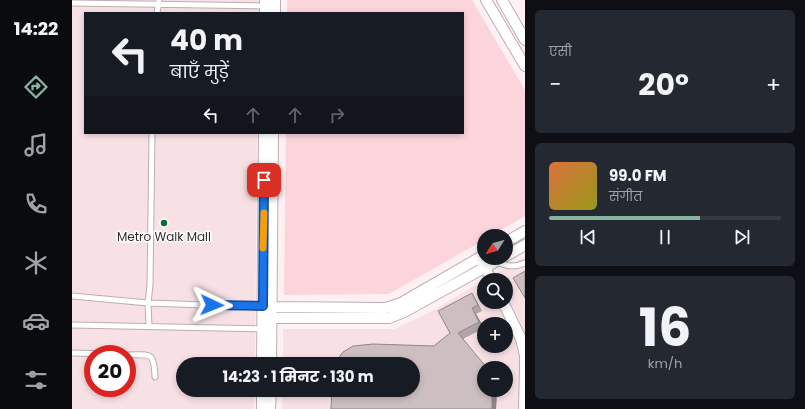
<!DOCTYPE html>
<html lang="hi">
<meta charset="utf-8">
<style>
body{margin:0;font-family:Poppins,"Noto Sans Devanagari",sans-serif;background:#242831;color:#f1f3f6;height:100vh;display:flex;flex-direction:column;font-size:15px;white-space:nowrap}
*{box-sizing:border-box;margin:0}
p{font-size:13px;color:#9ea1a6}
.icon{flex:none;width:22px;height:22px;fill:none;stroke:currentColor;stroke-width:2;stroke-linecap:round;stroke-linejoin:round}
.map{position:relative;flex:1;overflow:hidden}
.details{display:flex;flex-direction:column;gap:10px;padding:10px;background:#0d0f14;width:280px}
.details>*{flex:none}
.banner{position:absolute;left:12px;top:12px;width:380px;height:122px;border-radius:0px;box-shadow:0 2px 6px #0003;background:#171b24;color:#f1f3f6;overflow:hidden}
.needle{width:26px;rotate:233deg}
.tools{position:absolute;left:405px;top:229px;display:grid;gap:8px}
.tools a{display:grid;place-items:center;width:36px;height:36px;border-radius:50%;background:#171b24;box-shadow:0 2px 6px #0003;font-size:20px}
.speed{position:absolute;left:12px;top:345px;display:flex;gap:8px;font-size:20px;font-weight:700;text-align:center}
.speed>*{display:grid;place-content:center;width:52px;height:52px;border-radius:50%;background:#171b24;box-shadow:0 2px 6px #0003;line-height:1}
.speed .limit{border:6px solid #d22;background:#fff;color:#111}
.pin{position:absolute;display:grid;place-items:center;width:34px;height:34px;color:#fff;margin:-17px;border-radius:8px;box-shadow:0 2px 6px #0006}
.me{position:absolute;width:44px;margin:-22px;rotate:92deg;stroke-linejoin:round;filter:drop-shadow(0 0 3px #0008)}
.turn{display:flex;align-items:center;gap:14px;height:84px;padding:0 20px;font-size:18px}
.turn .icon{width:52px;height:52px;stroke-width:2.5}
.turn b{display:block;font-size:28px;line-height:34px}
.lanes{display:flex;align-items:center;height:38px;padding:0 20px;background:#0003;justify-content:center;gap:20px;direction:ltr}
.lanes .off{opacity:.35}
.big{font-size:30px;font-weight:700;line-height:1.1}
.details .tile{flex:1;display:flex;flex-direction:column;justify-content:center;gap:6px;min-width:0;padding:0 14px;border-radius:6px;background:#242831}
.details .dial{align-items:center;gap:0}
.dial b{font-size:52px;line-height:1}
.song{display:flex;align-items:center;gap:12px}
.cover{width:48px;height:48px;border-radius:6px;background:linear-gradient(135deg,hsl(20 70% 55%),hsl(60 70% 35%))}
.played{height:4px;border-radius:2px;background:linear-gradient(90deg,#8ab4a2 65%,#363941 65%)}
.keys{display:flex;justify-content:space-around;direction:ltr}
.heat{display:flex;justify-content:space-between;align-items:center;font-size:22px;direction:ltr}
.trip{position:absolute;left:104px;top:357px;width:244px;height:40px;border-radius:20px;background:#171b24;box-shadow:0 2px 6px #0003;font-weight:700;line-height:40px;text-align:center}
main{display:flex;flex:1;min-height:0}
.dock{display:flex;flex-direction:column;width:72px;justify-content:space-around;align-items:center;background:#090b0e;color:#9ea1a6}
.dock .icon{width:28px;height:28px}
.dock .active{color:#8ab4a2}
.dock b{font-size:18px;color:#f1f3f6}
.map>svg:first-child{display:block}
.built{fill:#f8e1e5;fill-rule:evenodd}
.green{fill:#fcd4dc}
.lines{fill:none;stroke-linecap:round;stroke-linejoin:round}
.service-casing{stroke:#bcaeb1;stroke-width:7}
.minor-casing{stroke:#bcaeb1;stroke-width:12}
.service{stroke:#fff;stroke-width:5}
.minor{stroke:#fff;stroke-width:10}
.wall{fill:#b0a4a6}
.shaded-wall{fill:#908687}
.building{fill:#cdbfc1;stroke:#908687}
.route-casing{stroke:#114b97;stroke-width:10}
.route{stroke:#1a73e8;stroke-width:7}
.slow{stroke:#f59e0b;stroke-width:7}
.poi-dot{fill:#0d683b;stroke:#fff;stroke-width:1.5}
.labels{text-anchor:middle;dominant-baseline:central;stroke-width:3;stroke-linejoin:round;paint-order:stroke}
.poi-label{font-size:12px;fill:#312b2c;stroke:#fff}
</style>
<main>
<nav class="dock">
<b>14:22</b>
<svg class="icon active" aria-label="directions" viewBox="0 0 24 24"><path d="M12 3l9 9-9 9-9-9zM9 14v-3h6M13 9l2 2-2 2"/></svg>
<svg class="icon" aria-label="music" viewBox="0 0 24 24"><path d="M9 18V5l10-2v13"/><circle cx="6" cy="18" r="3"/><circle cx="16" cy="16" r="3"/></svg>
<svg class="icon" aria-label="phone" viewBox="0 0 24 24"><path d="M5 4h4l2 5-3 2q2 4 5 5l2-3 5 2v4C11 20 4 13 5 4z"/></svg>
<svg class="icon" aria-label="climate" viewBox="0 0 24 24"><path d="M12 3v18M4 7l16 10M4 17L20 7"/></svg>
<svg class="icon" aria-label="car" viewBox="0 0 24 24"><path d="M5 17H2v-5l4-1 3-4h7l3 4 3 1v5h-3M9 17h6M6 11h13"/><circle cx="7" cy="17" r="2"/><circle cx="17" cy="17" r="2"/></svg>
<svg class="icon" aria-label="filters" viewBox="0 0 24 24"><path d="M4 7h16M4 17h16"/><circle cx="9" cy="7" r="2"/><circle cx="15" cy="17" r="2"/></svg>
</nav>
<div class="map">
<svg width="453" height="409" viewBox="0 0 453 409">
<rect width="100%" height="100%" fill="#fff0f3"/>
<path class="built" d="M0 0H187V13H13V133H185L183 364H111V390H183L182 409H0ZM21 354H55V388H21Z
M453 256V409H210L211 390H341V364H211V329H322L360 311 412 280V302H434V280H413ZM412 324H434V346H412ZM412 368H434V390H412Z"/>
<path class="green" d="M215 0H400L453 90V216L418 236H412V240L317 294 212 295 214 133H391V13H215Z"/>
<g class="lines">
<g class="service-casing">
<path id="service" d="M0 3 195 6
M85 13 87 0
M423 262C435 266 441 268 453 263
M0 296 76 303 191 307
M0 325 191 329
M77 327 76 303 78 285 80 133
M0 353 37 354
M55 355C79 355 82 351 83 377"/>
</g>
<g class="minor-casing">
<path id="minor" d="M414 0 453 66
M430 0 453 40
M193 13V0
M203 13V0
M434 242 453 231
M434 256 453 245
M409 262 420 280
M431 302 449 339 453 355V367
M200 307 314 308 329 303 412 255
M199 318H317L332 312 430 258
M190 364 192 133
M199 364 201 133
M190 409V390
M198 409 199 390
M452 409 453 368"/>
</g>
<use href="#service" class="service"/>
<use href="#minor" class="minor"/>
</g>
<path class="wall" d="M404 300 410 311 404 314 412 328 391 339 425 390 424 409H259L362 346 378 333Z"/>
<path class="shaded-wall" d="M400 293 404 300 410 311 406 305Z
M400 308 404 314 412 328 407 322Z
M420 390H425L424 409H420Z"/>
<path class="building" d="M453 271V298L441 278Z
M400 293 406 305 400 308 407 322 386 333 415 368H412V390H420V409H259L260 390H341V364H265V360L271 352 281 346 301 344 362 346 378 333 366 311Z"/>
<g class="lines">
<g class="route-casing">
<path id="route" d="M140 305 191 306 192 180"/>
</g>
<use href="#route" class="route"/>
<path class="slow" d="M191 248 192 213"/>
</g>
<circle class="poi-dot" cx="92" cy="223" r="4"/>
<g class="labels">
<g class="poi-label">
<text x="92" y="236">Metro Walk Mall</text>
</g>
</g>
</svg>
<div class="tools">
<a><svg class="needle" viewBox="-14 -14 28 28"><path d="M0-13l5 13h-10z" fill="#e53935"/><path d="M0 13l5-13h-10z" fill="#9ea1a6"/></svg></a>
<a><svg class="icon" aria-label="search" viewBox="0 0 24 24"><circle cx="10" cy="10" r="6"/><path d="M15 15l6 6"/></svg></a>
<a>+</a>
<a>−</a>
</div>
<div class="speed"><div class="limit">20</div></div>
<div class="pin" style="left:192px;top:180px;background:#d93025"><svg class="icon" aria-label="arrive" viewBox="0 0 24 24"><path d="M6 21V4h12l-3 4 3 4H6"/></svg></div>
<svg class="me" style="left:140px;top:305px" viewBox="-20 -20 40 40"><path d="M0-17L14 15 0 8-14 15z" fill="#1a73e8" stroke="#fff" stroke-width="4"/></svg>
<div class="trip">14:23 · 1 मिनट · 130 m</div>
<div class="banner">
<div class="turn"><svg class="icon" aria-label="left" viewBox="0 0 24 24"><path d="M17 20v-9H6M10 6l-5 5 5 5"/></svg><div><b>40 m</b>बाएँ मुड़ें</div></div>
<div class="lanes"><svg class="icon" aria-label="left" viewBox="0 0 24 24"><path d="M17 20v-9H6M10 6l-5 5 5 5"/></svg><svg class="icon off" aria-label="ahead" viewBox="0 0 24 24"><path d="M12 20V5M6 11l6-6 6 6"/></svg><svg class="icon off" aria-label="ahead" viewBox="0 0 24 24"><path d="M12 20V5M6 11l6-6 6 6"/></svg><svg class="icon off" aria-label="right" viewBox="0 0 24 24"><path d="M7 20v-9h11M14 6l5 5-5 5"/></svg></div>
</div>
</div>
<section class="details">
<div class="tile"><p>एसी</p>
<div class="heat"><a>−</a><b class="big">20°</b><a>+</a></div>
</div>
<div class="tile">
<div class="song"><i class="cover"></i><div><b>99.0 FM</b><p>संगीत</p></div></div>
<div class="played"></div>
<div class="keys"><svg class="icon" aria-label="previous" viewBox="0 0 24 24"><path d="M18 5L8 12l10 7zM5 5v14"/></svg><svg class="icon" aria-label="pause" viewBox="0 0 24 24"><path d="M8 5v14M16 5v14"/></svg><svg class="icon" aria-label="next" viewBox="0 0 24 24"><path d="M6 5l10 7-10 7zM19 5v14"/></svg></div>
</div>
<div class="tile dial"><b>16</b><p>km/h</p></div>
</section>
</main>
